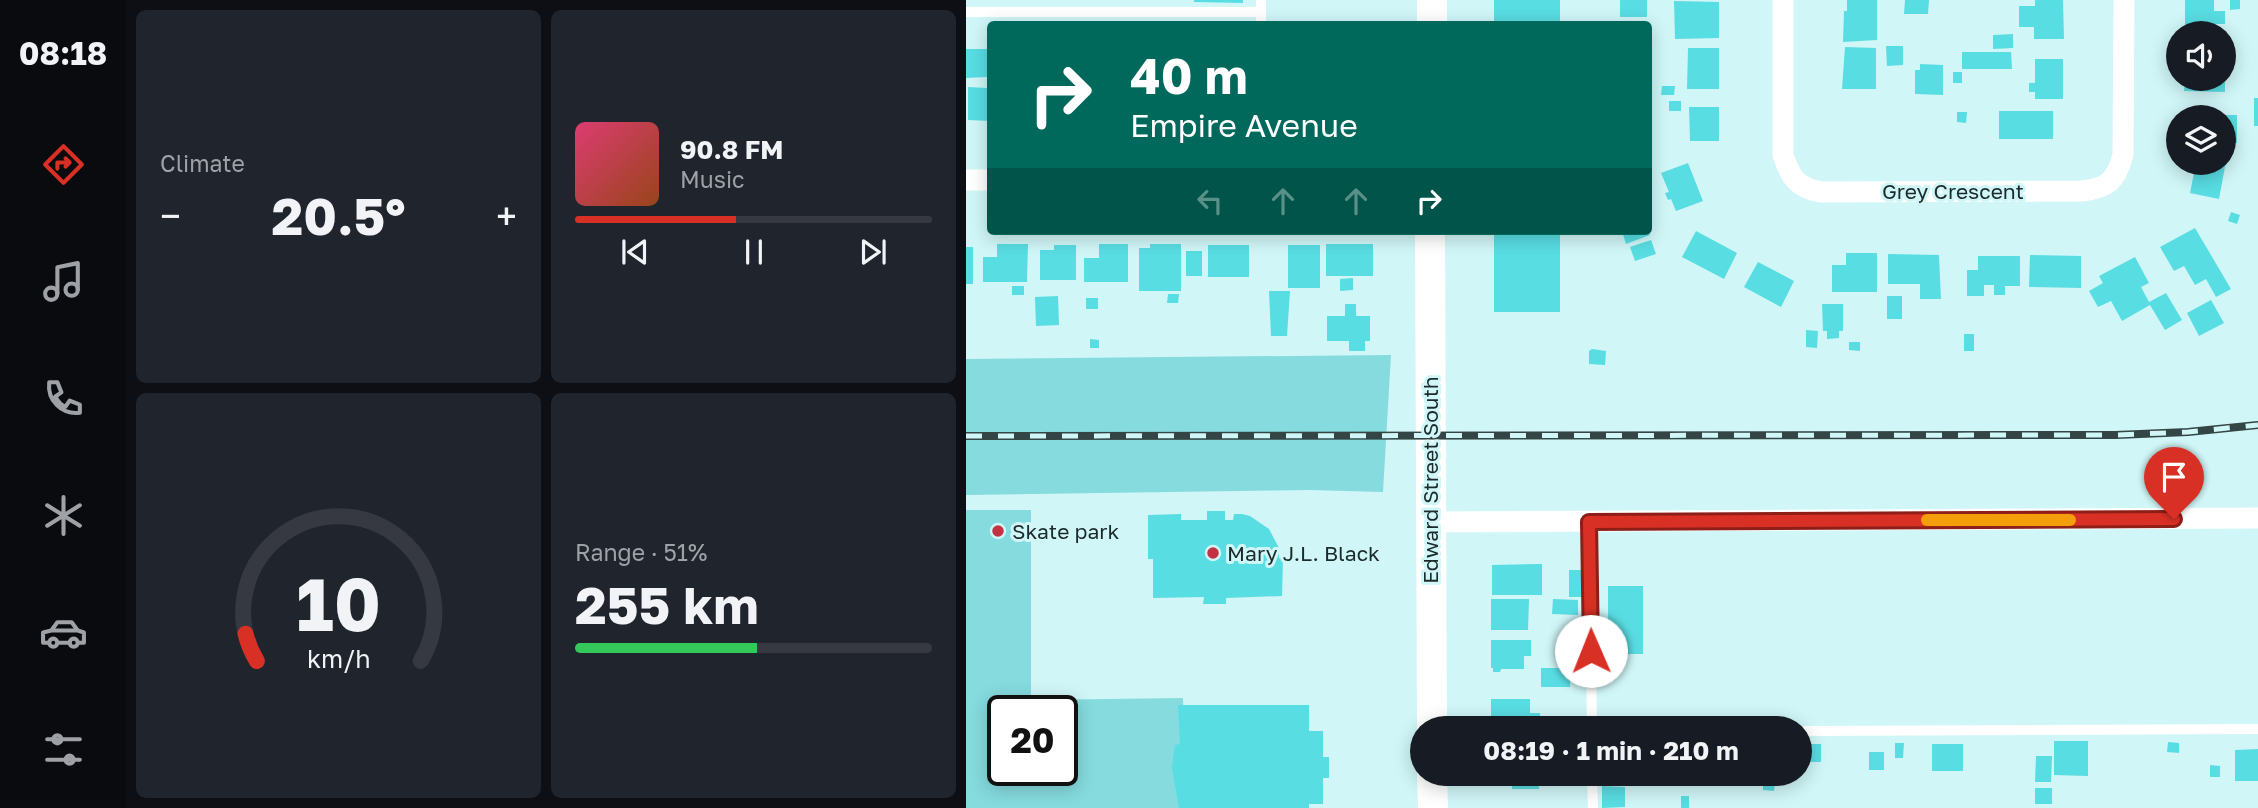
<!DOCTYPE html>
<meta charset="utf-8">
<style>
body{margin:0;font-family:"Golos Text",sans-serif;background:#20242c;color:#f1f3f6;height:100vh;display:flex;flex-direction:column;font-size:26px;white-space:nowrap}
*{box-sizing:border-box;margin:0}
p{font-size:23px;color:#9ea1a6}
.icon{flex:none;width:38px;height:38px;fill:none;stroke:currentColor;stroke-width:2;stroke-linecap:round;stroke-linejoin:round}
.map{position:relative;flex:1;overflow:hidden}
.drawer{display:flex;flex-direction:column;gap:10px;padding:10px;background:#0d0f14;width:840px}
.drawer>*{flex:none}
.hud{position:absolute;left:21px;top:21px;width:665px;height:214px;border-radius:7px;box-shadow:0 4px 18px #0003;background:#00695c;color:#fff;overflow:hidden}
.tools{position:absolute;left:1200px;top:21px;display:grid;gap:14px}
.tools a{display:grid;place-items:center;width:70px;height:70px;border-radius:50%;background:#171b24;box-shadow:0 4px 18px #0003;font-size:35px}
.speed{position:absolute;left:21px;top:695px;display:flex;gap:14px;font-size:35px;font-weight:700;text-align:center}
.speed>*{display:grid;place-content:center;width:91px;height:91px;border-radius:50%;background:#171b24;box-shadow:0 4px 18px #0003;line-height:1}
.speed .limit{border:4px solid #111;border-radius:10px;background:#fff;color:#111}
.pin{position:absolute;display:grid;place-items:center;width:60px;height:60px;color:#fff;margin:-72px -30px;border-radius:50% 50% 50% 0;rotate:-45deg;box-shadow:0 0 7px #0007}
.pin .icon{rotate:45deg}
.me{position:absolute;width:77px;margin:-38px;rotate:359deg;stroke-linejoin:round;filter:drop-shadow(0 0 5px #0008)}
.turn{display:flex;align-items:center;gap:24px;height:147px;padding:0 28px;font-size:32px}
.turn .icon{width:91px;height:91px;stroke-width:2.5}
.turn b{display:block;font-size:49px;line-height:60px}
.lanes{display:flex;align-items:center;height:66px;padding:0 28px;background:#0003;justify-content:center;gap:35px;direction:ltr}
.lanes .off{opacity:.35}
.big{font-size:52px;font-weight:700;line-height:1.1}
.drawer .tile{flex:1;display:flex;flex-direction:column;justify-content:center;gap:10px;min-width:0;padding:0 24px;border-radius:10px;background:#20242c}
.drawer .dial{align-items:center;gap:0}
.dial svg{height:182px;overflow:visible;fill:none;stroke:#363941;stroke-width:7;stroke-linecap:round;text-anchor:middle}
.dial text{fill:#f1f3f6;stroke:none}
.song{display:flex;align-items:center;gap:21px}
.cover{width:84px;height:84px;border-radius:10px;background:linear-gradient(135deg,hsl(340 70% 55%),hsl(20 70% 35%))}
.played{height:7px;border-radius:4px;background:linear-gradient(90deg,#d93025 45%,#363941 45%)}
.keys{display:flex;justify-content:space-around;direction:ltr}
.heat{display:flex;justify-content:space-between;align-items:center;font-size:38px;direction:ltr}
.charge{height:10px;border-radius:5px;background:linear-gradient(90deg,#34c759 51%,#363941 0)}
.drawer .tiles{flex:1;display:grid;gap:10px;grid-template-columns:repeat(2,1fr)}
.trip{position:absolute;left:444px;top:716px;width:402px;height:70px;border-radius:35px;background:#171b24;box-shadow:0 4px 18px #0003;font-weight:700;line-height:70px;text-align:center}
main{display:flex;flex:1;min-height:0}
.tabs{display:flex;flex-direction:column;width:126px;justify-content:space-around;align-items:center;background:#090b0e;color:#9ea1a6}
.tabs .icon{width:49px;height:49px}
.tabs .on{color:#d93025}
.tabs b{font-size:32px;color:#f1f3f6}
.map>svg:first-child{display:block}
.green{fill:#85dbde;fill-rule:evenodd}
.building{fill:#58dde3}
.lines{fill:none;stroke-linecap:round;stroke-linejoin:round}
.lane{stroke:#fff;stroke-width:10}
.street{stroke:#fff;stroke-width:21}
.secondary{stroke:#fff;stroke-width:30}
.rail-casing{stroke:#344546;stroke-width:8}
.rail{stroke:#d0f6f7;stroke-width:5;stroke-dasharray:16;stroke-linecap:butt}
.route-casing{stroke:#8d1f18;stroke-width:18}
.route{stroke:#d93025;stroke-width:12}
.slow{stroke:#f59e0b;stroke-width:12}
.poi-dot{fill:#c23243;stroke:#d0f6f7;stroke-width:2.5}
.labels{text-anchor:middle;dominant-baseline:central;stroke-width:6;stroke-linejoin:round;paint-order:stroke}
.street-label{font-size:21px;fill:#1c2a2b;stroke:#d0f6f7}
.poi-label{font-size:21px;fill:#1c2a2b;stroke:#d0f6f7;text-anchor:start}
</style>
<main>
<nav class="tabs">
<b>08:18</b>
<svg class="icon on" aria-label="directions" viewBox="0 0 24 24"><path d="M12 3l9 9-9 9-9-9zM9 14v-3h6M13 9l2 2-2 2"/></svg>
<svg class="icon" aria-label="music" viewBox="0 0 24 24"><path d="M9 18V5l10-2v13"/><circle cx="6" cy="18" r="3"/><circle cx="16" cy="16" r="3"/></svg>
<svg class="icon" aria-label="phone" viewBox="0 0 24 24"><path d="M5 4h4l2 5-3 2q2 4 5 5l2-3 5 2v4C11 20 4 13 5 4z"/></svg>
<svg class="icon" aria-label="climate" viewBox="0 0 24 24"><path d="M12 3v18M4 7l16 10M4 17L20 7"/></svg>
<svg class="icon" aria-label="car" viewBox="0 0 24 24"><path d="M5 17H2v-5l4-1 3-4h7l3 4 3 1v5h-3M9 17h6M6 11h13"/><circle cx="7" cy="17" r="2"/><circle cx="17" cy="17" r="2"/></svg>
<svg class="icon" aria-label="filters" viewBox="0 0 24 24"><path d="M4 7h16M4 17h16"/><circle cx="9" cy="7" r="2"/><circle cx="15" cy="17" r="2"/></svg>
</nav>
<section class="drawer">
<div class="tiles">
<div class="tile"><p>Climate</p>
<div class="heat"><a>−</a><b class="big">20.5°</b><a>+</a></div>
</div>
<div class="tile">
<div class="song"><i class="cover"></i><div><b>90.8 FM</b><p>Music</p></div></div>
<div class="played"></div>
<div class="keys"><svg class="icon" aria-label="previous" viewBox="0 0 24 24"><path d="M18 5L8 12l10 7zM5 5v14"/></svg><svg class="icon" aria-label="pause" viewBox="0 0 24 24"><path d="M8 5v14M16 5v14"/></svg><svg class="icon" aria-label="next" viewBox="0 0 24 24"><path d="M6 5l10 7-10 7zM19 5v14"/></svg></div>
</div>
<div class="tile dial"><svg viewBox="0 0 100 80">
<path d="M14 69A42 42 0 1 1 86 69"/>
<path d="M14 69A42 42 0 0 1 9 57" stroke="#d93025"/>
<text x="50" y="56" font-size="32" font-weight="700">10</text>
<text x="50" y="72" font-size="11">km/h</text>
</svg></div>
<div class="tile"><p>Range · 51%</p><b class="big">255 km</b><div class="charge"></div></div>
</div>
</section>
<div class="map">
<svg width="1292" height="808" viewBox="0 0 1292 808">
<rect width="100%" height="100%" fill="#d0f6f7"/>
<path class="green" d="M425 355 417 492 345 490 0 495V359Z
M0 510H65V700L217 698 220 808H0ZM37 710H96V770H37Z"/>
<path class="building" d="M228 0H277V3L228 2Z
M528 0H594V24H528Z
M654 0H681V17H654Z
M881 0H911V40L877 42 878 11H881Z
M939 0H963L962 14H938Z
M1069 0H1097L1098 39H1068V27H1053V6H1069Z
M1219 0H1248V11H1259V24H1247V31H1219Z
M1264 0H1274V9L1264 10Z
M708 1 753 2V38L709 39Z
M1047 34V48L1027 49V35Z
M920 46H937V65L921 66Z
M879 47 910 48V89H876Z
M722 48H753V89H721Z
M0 49H21V77L0 78Z
M996 52H1045L1046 69H996Z
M1069 59H1097V99H1069V92H1063V83H1069Z
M954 64 977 65V95L949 94V70H954Z
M987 72H996V83H987Z
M1219 79H1259V92L1218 91Z
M21 84 24 85V121L2 120V87L21 88Z
M696 86H709L708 95H695Z
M1288 98H1292V126H1288Z
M703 101H715V111H703Z
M723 107H753V141H724Z
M1033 111H1087V139H1033Z
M991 112H1001L1000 123 991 122Z
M1258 115H1271V143H1258Z
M1258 156H1261L1253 199 1224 193 1230 163H1258Z
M722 163 737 201 710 211 705 199 702 200 699 193 703 192 695 173Z
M1265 212 1274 215 1271 224 1262 221Z
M1229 228 1265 289 1250 297 1240 279 1229 285 1218 266 1208 271 1194 247Z
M528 231H594V312H528Z
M656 231H683L684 235 660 244Z
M730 231 771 253 758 279 716 257Z
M685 240 690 254 669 261 664 247Z
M31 244H62L61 282H17V257H31Z
M133 244H162V282H118V258H133Z
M184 244H215V291H173V248H184Z
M360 244H407V276H360Z
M88 245H110V280H74V250H88Z
M242 245H283V277H242Z
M322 245H354V288H322Z
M0 247H7V284H0Z
M220 251H236V276H220Z
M880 253H911V292H866V265H880Z
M922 254 973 255 975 299H954V284H922Z
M1064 255 1115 256V288L1063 287Z
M1012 256H1054V286H1039V295H1028V285H1018V296H1001V270H1012Z
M1169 257 1183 283 1175 287 1183 302 1200 293 1216 320 1199 330 1184 305 1156 321 1145 301 1132 307 1123 291 1137 283 1133 276Z
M792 262 828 281 815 307 778 287Z
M387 278V290L374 291V279Z
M46 286H58V295H46Z
M303 291H324L321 336H305Z
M202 294H213L212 303H201Z
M92 296 93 325 70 326 69 297Z
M921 296H936V319H921Z
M120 298H132V309H120Z
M1245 300 1258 323 1233 336 1221 313Z
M379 304H390V316H404V341H399V351H383V341H361V316H379Z
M856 304H877V331H873V338L861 339V331H857Z
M840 330 852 331 851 348 840 347Z
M998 334H1008V351H998Z
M124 339 133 340V348H124Z
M883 342H894V351L883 350Z
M626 349 640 351 639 365 623 364V351Z
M241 511H259V520H267L268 514H276L284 516 303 529 313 548V558L317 559 316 596 260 598V604H237L238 597 187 598V559H182V515L215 514V520H241Z
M576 564V595H526V565Z
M603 570H619V597H603Z
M642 586H677V654H642Z
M525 599H563L562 630H525Z
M587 599 612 600V615L586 614Z
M525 640H565V656H558V669H535L534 672H527V668H525Z
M609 663 618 664V674H609Z
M575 668H605L604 687H575Z
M525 699H564V713H574V725L525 726Z
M212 705H343V731H357V757H363V778H357V804H343V808H213L206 767 209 745 214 744Z
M583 716H618V728H583Z
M1088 741H1122V776L1088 775Z
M1202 742 1213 743V753L1201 752Z
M929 743H938L937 758H929Z
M840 744H855V762H840Z
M966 744H997V771H966Z
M1292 749V781H1269V750Z
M903 752H918V770H903Z
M1070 756H1086L1085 782H1069Z
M1244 765 1254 766V777H1244Z
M526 774H573V789H546V776H526Z
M796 774H823V781L796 779Z
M797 782H809L808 791 797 790Z
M636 786 659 787V807L636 808Z
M1069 788H1086V804H1069Z
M715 796H723V808H715Z"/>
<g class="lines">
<path class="lane" d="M0 12H295
M295 24V0
M623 522 626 728
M835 731 1292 729
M626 774 627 808"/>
<path class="street" d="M817 0V155C824 177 832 189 856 192L1116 191C1142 188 1150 181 1157 155L1158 0
M0 180H24
M465 522 1292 518"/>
<path class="secondary" d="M466 24V0
M464 231 466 728
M466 774 467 808"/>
<g class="rail-casing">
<path id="rail" d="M0 436 1150 435 1222 432 1292 425"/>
</g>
<use href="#rail" class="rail"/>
</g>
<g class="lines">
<g class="route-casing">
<path id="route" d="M625 651 623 522 1208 519"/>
</g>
<use href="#route" class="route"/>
<path class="slow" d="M961 520H1104"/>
</g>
<g class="poi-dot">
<circle cx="32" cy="531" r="7"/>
<circle cx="247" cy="553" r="7"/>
</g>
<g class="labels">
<g class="street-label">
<text x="987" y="191">Grey Crescent</text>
<text transform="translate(464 480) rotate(-90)">Edward Street South</text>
</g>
<g class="poi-label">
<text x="46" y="531">Skate park</text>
<text x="261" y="553">Mary J.L. Black</text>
</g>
</g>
</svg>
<div class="tools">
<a><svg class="icon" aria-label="sound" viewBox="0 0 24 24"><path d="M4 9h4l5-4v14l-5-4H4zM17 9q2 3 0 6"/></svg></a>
<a><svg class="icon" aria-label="layers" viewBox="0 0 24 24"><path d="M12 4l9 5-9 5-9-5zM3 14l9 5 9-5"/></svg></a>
</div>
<div class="speed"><div class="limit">20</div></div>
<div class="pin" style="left:1208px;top:519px;background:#d93025"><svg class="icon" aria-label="arrive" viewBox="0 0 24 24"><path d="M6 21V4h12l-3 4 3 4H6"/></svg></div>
<svg class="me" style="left:625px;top:651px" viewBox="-20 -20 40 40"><circle r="19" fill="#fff"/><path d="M0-13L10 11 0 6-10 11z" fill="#d93025"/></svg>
<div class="trip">08:19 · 1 min · 210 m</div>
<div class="hud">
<div class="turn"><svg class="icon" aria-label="right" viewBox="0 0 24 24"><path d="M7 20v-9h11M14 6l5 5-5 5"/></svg><div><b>40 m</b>Empire Avenue</div></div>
<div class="lanes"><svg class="icon off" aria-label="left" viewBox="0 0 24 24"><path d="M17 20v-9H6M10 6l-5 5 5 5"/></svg><svg class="icon off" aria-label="ahead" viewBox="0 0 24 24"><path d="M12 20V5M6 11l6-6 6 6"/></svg><svg class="icon off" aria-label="ahead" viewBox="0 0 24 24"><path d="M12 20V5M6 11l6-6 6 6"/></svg><svg class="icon" aria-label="right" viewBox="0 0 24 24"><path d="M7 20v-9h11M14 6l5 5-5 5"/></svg></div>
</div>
</div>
</main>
